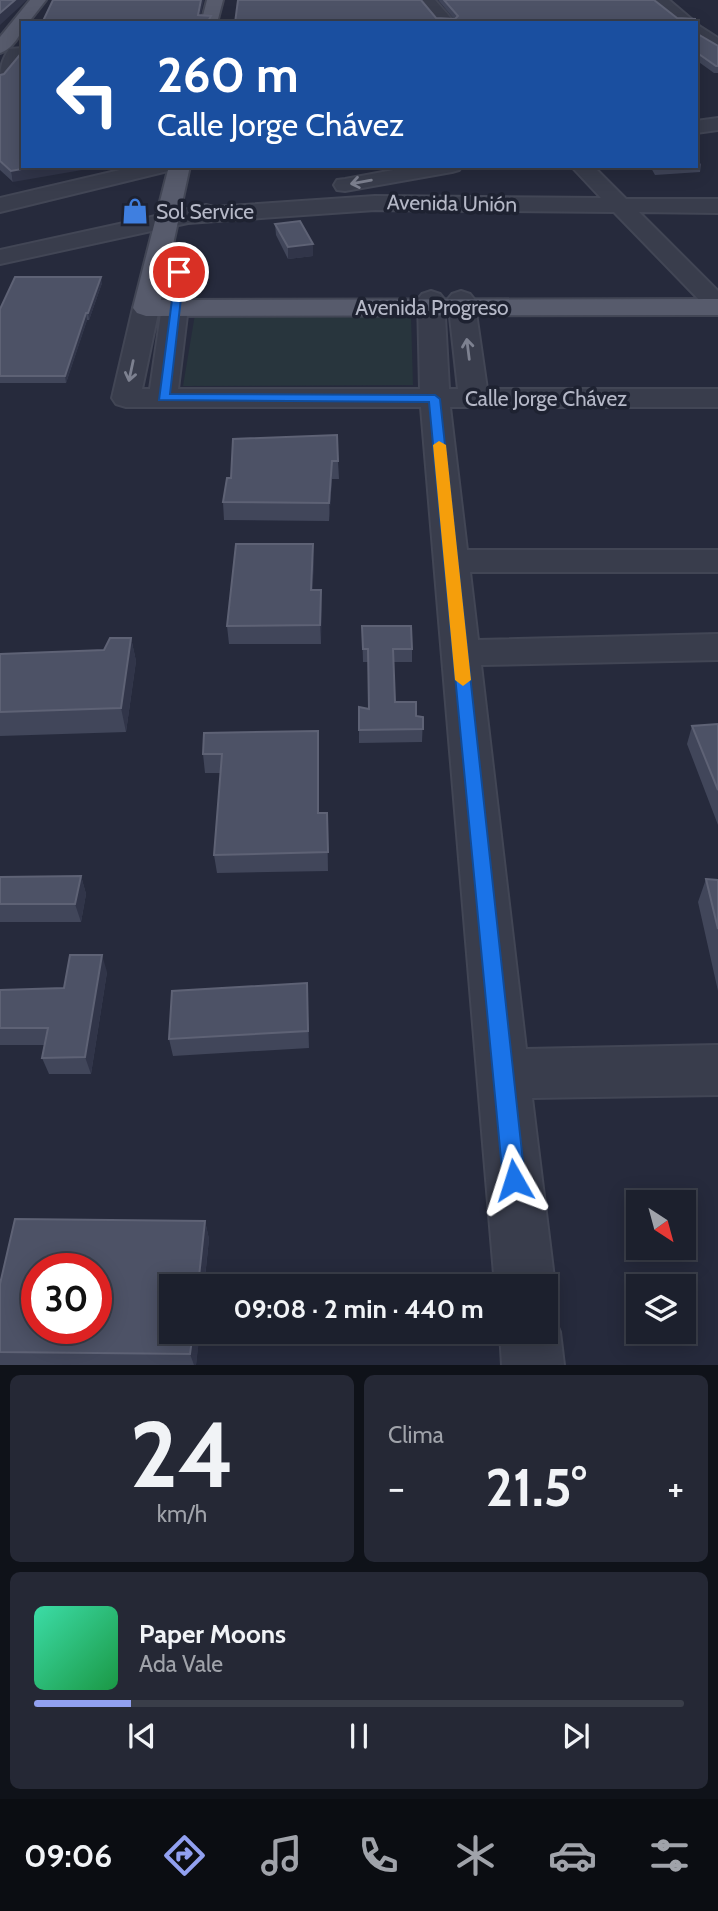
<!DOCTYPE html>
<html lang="es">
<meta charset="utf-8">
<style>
body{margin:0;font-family:Cabin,sans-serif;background:#252835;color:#f1f3f6;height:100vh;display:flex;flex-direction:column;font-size:26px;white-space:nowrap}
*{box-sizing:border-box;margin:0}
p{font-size:23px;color:#a0a3aa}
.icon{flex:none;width:38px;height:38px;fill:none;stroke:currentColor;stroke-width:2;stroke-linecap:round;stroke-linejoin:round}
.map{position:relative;height:1365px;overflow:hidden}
.details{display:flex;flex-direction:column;gap:10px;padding:10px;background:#0f1219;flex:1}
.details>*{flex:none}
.top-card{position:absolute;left:21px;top:21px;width:677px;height:147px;border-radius:0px;box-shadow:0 4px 18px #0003,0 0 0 2px #3a3e49;background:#1a4fa0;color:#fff;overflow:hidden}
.needle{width:46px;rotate:144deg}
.buttons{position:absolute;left:626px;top:1190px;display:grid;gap:14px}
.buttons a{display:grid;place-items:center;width:70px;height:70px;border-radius:0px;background:#1c202d;box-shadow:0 4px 18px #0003,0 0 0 2px #3a3e49;font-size:35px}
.speed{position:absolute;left:21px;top:1253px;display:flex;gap:14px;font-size:35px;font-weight:700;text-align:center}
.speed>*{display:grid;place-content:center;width:91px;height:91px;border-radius:50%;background:#1c202d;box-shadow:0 4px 18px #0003,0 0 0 2px #3a3e49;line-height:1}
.speed .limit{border:10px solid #d22;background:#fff;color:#111}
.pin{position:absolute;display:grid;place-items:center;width:60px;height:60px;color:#fff;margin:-30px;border:4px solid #fff;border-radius:50%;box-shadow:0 2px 7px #0007}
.me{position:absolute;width:77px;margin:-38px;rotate:354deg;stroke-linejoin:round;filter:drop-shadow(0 0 5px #0008)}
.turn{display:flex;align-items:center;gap:24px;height:147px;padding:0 21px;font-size:32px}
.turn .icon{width:91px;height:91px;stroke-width:2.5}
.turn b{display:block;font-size:49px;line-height:60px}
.big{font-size:52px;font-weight:700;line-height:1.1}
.details .tile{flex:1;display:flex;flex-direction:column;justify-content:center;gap:10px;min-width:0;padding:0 24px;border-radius:10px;background:#252835}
.details .dial{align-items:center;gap:0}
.dial b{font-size:91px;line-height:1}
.song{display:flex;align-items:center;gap:21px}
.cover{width:84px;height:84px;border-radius:10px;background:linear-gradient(135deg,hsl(160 70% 55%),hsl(140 70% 35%))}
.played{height:7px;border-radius:4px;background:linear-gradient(90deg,#91a0f0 15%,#3a3e49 15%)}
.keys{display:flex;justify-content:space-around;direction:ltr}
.heat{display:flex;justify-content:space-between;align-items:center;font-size:38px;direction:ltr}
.details .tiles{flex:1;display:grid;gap:10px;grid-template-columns:1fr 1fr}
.tile:last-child{grid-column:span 2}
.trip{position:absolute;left:159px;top:1274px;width:399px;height:70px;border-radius:0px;background:#1c202d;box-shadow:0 4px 18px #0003,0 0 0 2px #3a3e49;font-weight:700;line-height:70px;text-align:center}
.tab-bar{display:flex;height:112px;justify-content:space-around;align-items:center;background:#0b0d12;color:#a0a3aa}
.tab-bar .icon{width:49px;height:49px}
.tab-bar .selected{color:#91a0f0}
.tab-bar b{font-size:32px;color:#f1f3f6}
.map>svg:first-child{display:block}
.green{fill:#28353d}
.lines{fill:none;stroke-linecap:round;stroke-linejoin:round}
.minor-casing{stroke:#424655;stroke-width:4}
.major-casing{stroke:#424655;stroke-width:4}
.minor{fill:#393d4c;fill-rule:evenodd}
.major{fill:#575b6c;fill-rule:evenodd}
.wall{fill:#41465a}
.shaded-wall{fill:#313549}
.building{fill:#4d5266;stroke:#5e6275;stroke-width:2;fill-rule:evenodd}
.oneway{stroke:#7d8190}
.route{fill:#1a73e8;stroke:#114b97;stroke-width:2}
.slow{fill:#f59e0b}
.labels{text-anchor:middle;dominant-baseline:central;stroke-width:7;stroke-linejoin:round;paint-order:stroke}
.far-street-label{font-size:21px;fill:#b5b8c7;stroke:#1e2231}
.far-poi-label{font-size:21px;fill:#b5b8c7;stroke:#1e2231;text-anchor:start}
</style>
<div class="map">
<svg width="718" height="1365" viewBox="0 0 718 1365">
<rect width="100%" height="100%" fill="#262a3c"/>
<path class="green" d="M195 314 411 316 413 385 183 386Z"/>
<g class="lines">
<g class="minor-casing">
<path id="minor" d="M419 0H435L455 23H438Z
M651 0H669L696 23H678Z
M696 24 718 38V51L696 37Z
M23 48V58L6 82 0 83C0 69 1 62 9 49Z
M718 118V130L696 133V121Z
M137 166H175L172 170 0 212V198Z
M415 166H462L459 170 452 172 345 191 337 190 334 185 337 180 345 179Z
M571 166H593L626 199H718V213L639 212 718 291V313L709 310 614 212 375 210 188 223 0 264V250L206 205 214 207 375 196 601 198Z
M431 291 440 294 444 299 449 389H458L448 299 452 294 461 291 470 294 474 299 487 389H718V407H450L467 550H718V572H470L478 640 718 634V660L481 665 526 1049 718 1045V1095L532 1098 555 1286 546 1307V1286H495L421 407H126L116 404 112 398 133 308 137 303 146 300 155 303 159 308 142 389H150L162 307 166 302 175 299 184 302 188 307 178 389H420L418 299 422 294Z
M546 1308 551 1311 560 1332 564 1365H502L500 1332H546Z"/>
</g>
<g class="major-casing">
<path id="major" d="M30 0H46L28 23H23C23 34 11 50 0 53V37Z
M207 0H223L217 23H201Z
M169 166H190L161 300 718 299V315L146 316 137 313 133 308Z"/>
</g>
<use href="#minor" class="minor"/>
<use href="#major" class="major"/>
</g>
<path class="wall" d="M438 0H654L677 18 235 23 436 18 454 19Z
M696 33 718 46V73H714L696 60Z
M0 75 13 182 0 170Z
M696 159 701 164 700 172 655 175 650 166H696Z
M275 224 313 244V256L288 259 276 235Z
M102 283 89 320H87L66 383H0V309Z
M233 439 338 461 339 479H332L329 521 224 520 223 502 231 478Z
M314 562 312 590H321V644H229L227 626Z
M362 626 412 649V662H393L395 702 416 716 423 717 422 742 359 743V707L369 709 368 662H363Z
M131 638 136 661 126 732 0 736V654L104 650Z
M718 724V825L687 744 692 726Z
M319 750V813H327L328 871 217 873 214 855 221 773H205L203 754Z
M81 876 86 894 81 922H0V877Z
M706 879 718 880V991L698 902Z
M107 972 91 1074H49L42 1058 45 1045H0V990L64 988Z
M307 983 309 1048 173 1056 169 1039Z
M205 1221 209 1239 196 1365H0V1284Z"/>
<path class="shaded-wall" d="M15 0H27L0 25V13Z
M201 0H204L199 23 198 15Z
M38 166H105L13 182 11 171Z
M313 244V256L288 259V247Z
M101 277 102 283 89 320 88 313Z
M86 313 87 320 66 383 65 376Z
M332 461V479L329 521V503Z
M313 544 314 562 312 609 311 590Z
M321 590 322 609 321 644 320 625Z
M131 638 136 661 126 732 121 708Z
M81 876 86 894 81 922 75 904Z
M102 955 107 972 91 1074 85 1057Z
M205 1221 209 1239 204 1286H198Z
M193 1332H200L196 1365H194L190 1354Z"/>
<path class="building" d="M0 0H15L0 13Z
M53 0H201L198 15 211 16 207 23H42Z
M238 0H421L436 18 455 19 458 16 444 0H654L677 18 695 19V23H235Z
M696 33 718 46V66H716L696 52Z
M23 51V166H38L11 171 0 161V75L4 74Z
M300 221 313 244 288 247 275 224Z
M15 277H101L88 313H86L65 376H0V309Z
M337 435 338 461H332L329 503 223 502 227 478H231L233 439Z
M236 544H313L311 590H321L320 625 227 626Z
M362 626H411L412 649H393L395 702H416V716L423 717V729L359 730V707L369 709 368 649H363Z
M110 638H131L121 708 0 712V654L104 650Z
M718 724V790L692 726Z
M318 731V813H327L328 852 214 855 222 754H203L204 733Z
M81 876 75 904H0V877Z
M706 879 718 880V929Z
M70 955H102L85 1057 42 1058 48 1028H0V990L64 988Z
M307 983 308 1031 169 1039 172 991Z
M15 1219 205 1221 198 1286H172V1332H193L190 1354 0 1352V1284ZM37 1269H96V1328H37Z"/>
<defs><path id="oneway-shaft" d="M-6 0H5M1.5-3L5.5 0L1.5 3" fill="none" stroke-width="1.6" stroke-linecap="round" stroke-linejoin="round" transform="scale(1.75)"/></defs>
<g class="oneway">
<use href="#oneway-shaft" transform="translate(361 182) rotate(170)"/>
<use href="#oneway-shaft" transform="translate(468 349) rotate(-97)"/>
<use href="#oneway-shaft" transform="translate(131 371) rotate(102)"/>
</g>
<path class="route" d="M176 269 184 272 170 394 435 395 440 399 525 1180 522 1188 514 1192 506 1188 503 1180 429 402 159 400Z"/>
<path class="slow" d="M439 441 446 445 471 680 463 686 455 680 433 445Z"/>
<defs>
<g id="shop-bare" transform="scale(2.1)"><path d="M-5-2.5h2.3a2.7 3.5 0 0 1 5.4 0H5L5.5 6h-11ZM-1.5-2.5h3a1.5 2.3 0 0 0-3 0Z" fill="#3f7fe0" stroke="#1e2231" stroke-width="2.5" paint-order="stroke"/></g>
</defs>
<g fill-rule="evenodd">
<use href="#shop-bare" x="135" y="211"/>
</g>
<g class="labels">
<g class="far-street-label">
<text transform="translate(452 203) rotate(1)">Avenida Unión</text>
<text x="432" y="307">Avenida Progreso</text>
<text x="546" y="398">Calle Jorge Chávez</text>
</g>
<g class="far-poi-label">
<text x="156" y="211">Sol Service</text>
</g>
</g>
</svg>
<div class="buttons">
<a><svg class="needle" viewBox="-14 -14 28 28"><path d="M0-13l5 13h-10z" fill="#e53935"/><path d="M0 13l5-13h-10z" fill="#a0a3aa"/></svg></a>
<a><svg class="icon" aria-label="layers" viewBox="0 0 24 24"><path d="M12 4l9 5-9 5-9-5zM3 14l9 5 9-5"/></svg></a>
</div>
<div class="speed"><div class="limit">30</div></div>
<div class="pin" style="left:179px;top:272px;background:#d93025"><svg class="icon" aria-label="arrive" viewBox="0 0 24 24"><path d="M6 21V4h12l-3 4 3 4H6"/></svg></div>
<svg class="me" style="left:514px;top:1180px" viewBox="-20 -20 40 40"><path d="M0-17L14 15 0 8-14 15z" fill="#1a73e8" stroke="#fff" stroke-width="4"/></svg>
<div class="trip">09:08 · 2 min · 440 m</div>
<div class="top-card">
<div class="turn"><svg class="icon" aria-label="left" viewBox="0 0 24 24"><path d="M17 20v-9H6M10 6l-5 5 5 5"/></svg><div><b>260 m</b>Calle Jorge Chávez</div></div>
</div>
</div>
<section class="details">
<div class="tiles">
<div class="tile dial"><b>24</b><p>km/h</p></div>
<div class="tile"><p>Clima</p>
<div class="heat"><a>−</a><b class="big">21.5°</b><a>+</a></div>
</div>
<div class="tile">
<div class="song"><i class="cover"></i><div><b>Paper Moons</b><p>Ada Vale</p></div></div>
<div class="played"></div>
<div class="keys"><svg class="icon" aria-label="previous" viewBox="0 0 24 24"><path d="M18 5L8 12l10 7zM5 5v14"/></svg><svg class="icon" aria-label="pause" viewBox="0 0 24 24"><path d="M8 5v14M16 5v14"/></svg><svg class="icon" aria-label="next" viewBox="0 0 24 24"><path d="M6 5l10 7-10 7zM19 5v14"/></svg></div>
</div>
</div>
</section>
<nav class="tab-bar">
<b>09:06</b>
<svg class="icon selected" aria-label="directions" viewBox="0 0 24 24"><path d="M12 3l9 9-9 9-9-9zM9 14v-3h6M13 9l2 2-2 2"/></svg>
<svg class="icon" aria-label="music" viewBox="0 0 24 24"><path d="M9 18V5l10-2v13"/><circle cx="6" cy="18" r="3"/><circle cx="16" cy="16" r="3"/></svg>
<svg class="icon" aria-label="phone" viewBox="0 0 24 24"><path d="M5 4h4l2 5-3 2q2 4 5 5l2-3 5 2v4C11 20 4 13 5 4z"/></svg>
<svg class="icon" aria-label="climate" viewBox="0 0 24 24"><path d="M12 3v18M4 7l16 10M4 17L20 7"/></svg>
<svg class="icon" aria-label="car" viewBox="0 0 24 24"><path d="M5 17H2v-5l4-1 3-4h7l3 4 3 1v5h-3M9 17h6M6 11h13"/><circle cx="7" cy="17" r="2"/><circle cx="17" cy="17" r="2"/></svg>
<svg class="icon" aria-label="filters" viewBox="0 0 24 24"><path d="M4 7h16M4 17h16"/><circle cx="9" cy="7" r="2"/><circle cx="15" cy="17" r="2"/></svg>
</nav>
